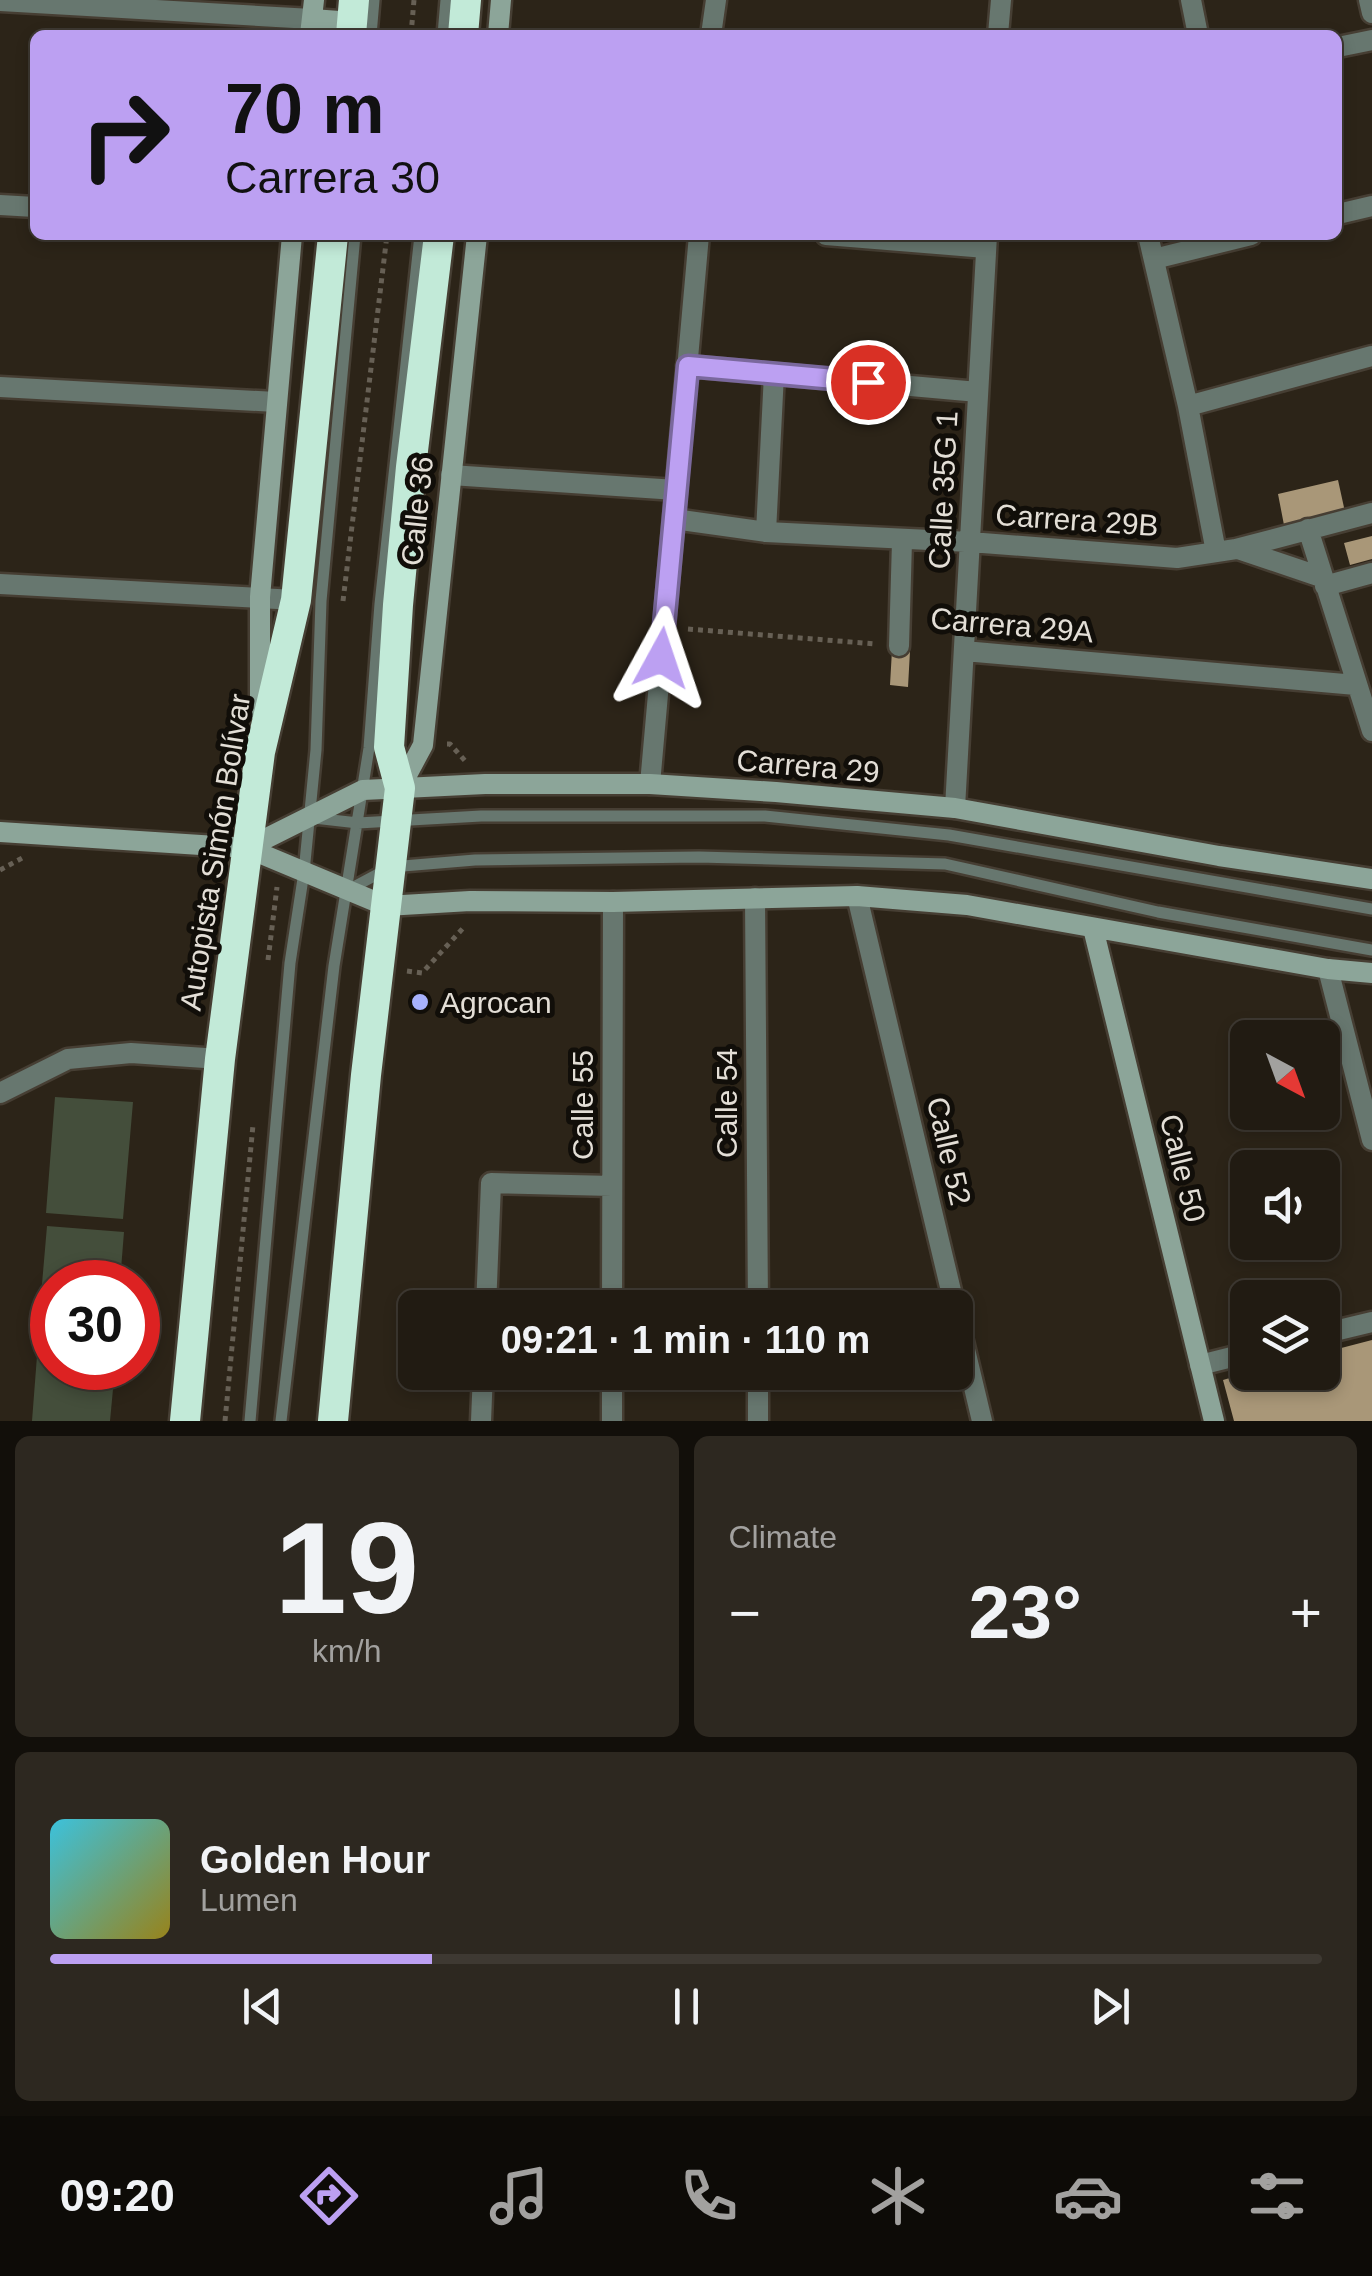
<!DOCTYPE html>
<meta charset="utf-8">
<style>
body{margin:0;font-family:Arial,sans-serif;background:#2d2820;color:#f1f3f6;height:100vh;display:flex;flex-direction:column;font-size:38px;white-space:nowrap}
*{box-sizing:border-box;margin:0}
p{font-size:32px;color:#a2a19f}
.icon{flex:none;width:55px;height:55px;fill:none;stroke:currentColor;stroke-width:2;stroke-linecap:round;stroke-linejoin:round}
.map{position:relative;height:1421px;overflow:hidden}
.panel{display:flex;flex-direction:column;gap:15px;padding:15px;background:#120f0a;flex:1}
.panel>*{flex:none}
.hud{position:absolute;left:30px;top:30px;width:1312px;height:210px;border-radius:15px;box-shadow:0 5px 15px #0003,0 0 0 2px #3e3932;background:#bca0f2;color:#111;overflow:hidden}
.needle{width:65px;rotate:139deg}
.buttons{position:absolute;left:1230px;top:1020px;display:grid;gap:20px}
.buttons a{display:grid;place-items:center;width:110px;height:110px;border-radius:15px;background:#211b12;box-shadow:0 5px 15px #0003,0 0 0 2px #3e3932;font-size:50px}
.speed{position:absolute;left:30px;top:1260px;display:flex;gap:20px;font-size:50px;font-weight:700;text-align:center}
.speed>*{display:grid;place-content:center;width:130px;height:130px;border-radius:50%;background:#211b12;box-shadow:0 5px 15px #0003,0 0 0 2px #3e3932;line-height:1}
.speed .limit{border:15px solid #d22;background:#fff;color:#111}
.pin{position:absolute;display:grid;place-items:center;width:85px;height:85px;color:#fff;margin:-42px;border:5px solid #fff;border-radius:50%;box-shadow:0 2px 10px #0007}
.me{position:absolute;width:110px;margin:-55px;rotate:5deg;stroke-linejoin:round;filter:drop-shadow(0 0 8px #0008)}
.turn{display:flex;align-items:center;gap:35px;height:210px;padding:0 30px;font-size:45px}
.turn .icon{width:130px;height:130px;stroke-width:2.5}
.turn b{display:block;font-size:70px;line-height:85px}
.big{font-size:75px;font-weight:700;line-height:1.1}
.panel .widget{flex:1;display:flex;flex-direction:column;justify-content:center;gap:15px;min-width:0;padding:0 35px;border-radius:15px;background:#2d2820}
.panel .dial{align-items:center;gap:0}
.dial b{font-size:130px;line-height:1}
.song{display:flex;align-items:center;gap:30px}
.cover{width:120px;height:120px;border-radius:15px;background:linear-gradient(135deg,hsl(190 70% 55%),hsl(50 70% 35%))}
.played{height:10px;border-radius:5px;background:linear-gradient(90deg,#bca0f2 30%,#3e3932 30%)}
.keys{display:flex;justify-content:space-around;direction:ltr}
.heat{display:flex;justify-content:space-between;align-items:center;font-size:55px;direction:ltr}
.panel .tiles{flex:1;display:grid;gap:15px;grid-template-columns:1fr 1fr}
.widget:last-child{grid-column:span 2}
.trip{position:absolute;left:398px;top:1290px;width:575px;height:100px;border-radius:15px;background:#211b12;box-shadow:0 5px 15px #0003,0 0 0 2px #3e3932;font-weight:700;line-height:100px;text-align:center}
.tab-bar{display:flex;height:160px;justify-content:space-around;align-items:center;background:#0d0b07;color:#a2a19f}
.tab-bar .icon{width:70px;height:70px}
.tab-bar .on{color:#bca0f2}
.tab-bar b{font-size:45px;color:#f1f3f6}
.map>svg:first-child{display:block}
.green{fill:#444e3b}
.building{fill:#a99778}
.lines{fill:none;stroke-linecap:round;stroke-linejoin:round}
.lane-casing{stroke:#463e33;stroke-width:16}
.street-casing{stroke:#463e33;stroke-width:25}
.secondary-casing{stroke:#463e33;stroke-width:25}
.highway-casing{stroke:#463e33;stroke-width:35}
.path{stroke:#676055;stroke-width:5;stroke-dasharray:5 5;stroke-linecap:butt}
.lane{stroke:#67776f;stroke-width:11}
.street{stroke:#67776f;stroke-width:20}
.secondary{stroke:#8ca599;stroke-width:20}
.highway{stroke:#c2ead8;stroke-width:30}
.route-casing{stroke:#7a689d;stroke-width:25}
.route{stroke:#bca0f2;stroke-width:18}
.poi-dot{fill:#a7b1fc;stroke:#110e09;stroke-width:4}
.labels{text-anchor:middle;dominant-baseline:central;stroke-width:10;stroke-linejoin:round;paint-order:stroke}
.street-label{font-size:30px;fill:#e3ded6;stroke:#110e09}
.poi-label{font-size:30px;fill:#e3ded6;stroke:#110e09;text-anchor:start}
</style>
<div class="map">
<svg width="1372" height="1421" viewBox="0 0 1372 1421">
<rect width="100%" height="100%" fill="#2c2418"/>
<path class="green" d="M55 1097 133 1102 123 1219 46 1213Z
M47 1226 124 1232 120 1282H52V1343L37 1342Z
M37 1356 52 1357V1368H115L110 1421H32Z"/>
<path class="building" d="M1338 480 1345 512 1284 525 1278 494Z
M1372 536V559L1350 565 1344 543Z
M892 650 910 651 908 687 890 685Z
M1372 1340V1421H1234L1223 1380 1250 1372H1322V1353Z"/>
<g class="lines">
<g class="lane-casing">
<path id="lane" d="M371 35 374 0
M443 35 446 0
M314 818 358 823 481 816H765L949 835 1372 909
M348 890 391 867 475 860 699 857 945 864 1158 912 1372 950
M250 1421 290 963 304 872 316 750 321 601 355 235
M281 1421 334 966 369 748 380 604 420 235"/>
</g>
<g class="street-casing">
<path id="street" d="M1191 0 1198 35
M1369 0 1372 13
M0 1 312 19
M711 35 716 0
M998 35 1001 0
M1338 47 1372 40
M0 205 35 207
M1338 214 1372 206
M826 235 986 248
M1148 235 1188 406 1216 552
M1154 259 1251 235
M687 366 978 392
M0 387 276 402
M1188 406 1372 356
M451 475 676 490
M674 519 766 532 970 542 1177 558 1236 549 1372 513
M1308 529 1372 731
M766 532 774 374
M1238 549 1321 577
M0 584 296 600
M1325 586 1372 573
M899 646 902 541
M964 651 1356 685
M650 784 699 235
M955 808 987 235
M857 896 982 1421
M755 898 758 1308
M1328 969 1372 1140
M0 1093 68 1059 131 1053 220 1059
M486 1308 491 1183 612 1186
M612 1308 613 902
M1322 1334 1372 1322
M1200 1365 1248 1353
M612 1372V1421
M758 1372V1421
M481 1421 483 1372"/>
</g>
<g class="secondary-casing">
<path id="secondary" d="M312 19 353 22
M310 35 314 0
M498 35 501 0
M260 712V597L292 235
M400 788 423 745 477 235
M0 832 247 848 386 906 470 901 613 902 857 896 967 905 1328 969 1372 973
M247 848 363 790 485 784H650L776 792 955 808 1219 856 1372 879
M1093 928 1214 1421"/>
</g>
<g class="highway-casing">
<path id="highway" d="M351 35 354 0
M463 35 466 0
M185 1421 220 1059 233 959 260 752 296 600 333 235
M333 1421 366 1075 400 788 389 747 398 605 411 467 439 235"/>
</g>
<path class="path" d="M411 35 414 0
M343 601 387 235
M688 629 876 644
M447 744H450L467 763
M0 870 24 857
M268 960 277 887
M407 971 422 973 465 926
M225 1421 253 1125"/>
<use href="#lane" class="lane"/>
<use href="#street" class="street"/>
<use href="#secondary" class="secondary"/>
<use href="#highway" class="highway"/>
</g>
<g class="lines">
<g class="route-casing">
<path id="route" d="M661 658 688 366 868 382"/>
</g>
<use href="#route" class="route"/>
</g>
<circle class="poi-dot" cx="420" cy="1002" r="10"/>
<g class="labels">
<g class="street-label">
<text transform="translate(943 490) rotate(-87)">Calle 35G 1</text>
<text transform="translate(417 511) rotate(-84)">Calle 36</text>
<text transform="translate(1077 520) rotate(4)">Carrera 29B</text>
<text transform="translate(1012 625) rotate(5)">Carrera 29A</text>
<text transform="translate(808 766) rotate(5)">Carrera 29</text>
<text transform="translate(215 852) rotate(-81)">Autopista Simón Bolívar</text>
<text transform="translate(726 1103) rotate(-90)">Calle 54</text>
<text transform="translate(582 1105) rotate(-90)">Calle 55</text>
<text transform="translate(949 1151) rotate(77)">Calle 52</text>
<text transform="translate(1183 1168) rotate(76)">Calle 50</text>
</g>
<g class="poi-label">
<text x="440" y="1002">Agrocan</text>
</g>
</g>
</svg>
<div class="buttons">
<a><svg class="needle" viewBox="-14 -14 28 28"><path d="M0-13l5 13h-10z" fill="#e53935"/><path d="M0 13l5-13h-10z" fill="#a2a19f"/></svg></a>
<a><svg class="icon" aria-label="sound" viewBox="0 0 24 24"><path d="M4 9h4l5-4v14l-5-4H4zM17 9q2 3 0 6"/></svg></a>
<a><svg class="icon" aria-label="layers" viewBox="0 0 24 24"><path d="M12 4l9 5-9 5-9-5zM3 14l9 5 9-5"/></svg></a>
</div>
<div class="speed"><div class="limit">30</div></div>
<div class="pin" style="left:868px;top:382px;background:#d93025"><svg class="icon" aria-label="arrive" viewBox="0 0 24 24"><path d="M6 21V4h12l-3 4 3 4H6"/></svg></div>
<svg class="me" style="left:661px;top:658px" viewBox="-20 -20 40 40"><path d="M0-17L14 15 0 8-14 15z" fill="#bca0f2" stroke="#fff" stroke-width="4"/></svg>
<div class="trip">09:21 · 1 min · 110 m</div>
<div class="hud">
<div class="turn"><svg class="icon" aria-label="right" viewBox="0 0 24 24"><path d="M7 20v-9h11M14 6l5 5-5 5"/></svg><div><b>70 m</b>Carrera 30</div></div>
</div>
</div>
<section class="panel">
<div class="tiles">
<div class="widget dial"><b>19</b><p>km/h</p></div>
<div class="widget"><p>Climate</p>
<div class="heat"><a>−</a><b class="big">23°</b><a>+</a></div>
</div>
<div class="widget">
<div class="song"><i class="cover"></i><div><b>Golden Hour</b><p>Lumen</p></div></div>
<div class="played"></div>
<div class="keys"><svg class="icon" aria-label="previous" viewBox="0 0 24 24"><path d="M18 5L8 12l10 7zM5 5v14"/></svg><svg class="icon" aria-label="pause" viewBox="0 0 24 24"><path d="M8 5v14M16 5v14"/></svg><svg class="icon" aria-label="next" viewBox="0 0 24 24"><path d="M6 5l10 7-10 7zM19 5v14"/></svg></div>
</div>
</div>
</section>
<nav class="tab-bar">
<b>09:20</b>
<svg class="icon on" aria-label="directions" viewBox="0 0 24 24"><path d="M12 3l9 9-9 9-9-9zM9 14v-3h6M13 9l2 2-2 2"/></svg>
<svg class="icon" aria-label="music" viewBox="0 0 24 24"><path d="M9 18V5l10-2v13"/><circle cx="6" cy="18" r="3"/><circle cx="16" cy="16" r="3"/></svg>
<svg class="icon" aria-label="phone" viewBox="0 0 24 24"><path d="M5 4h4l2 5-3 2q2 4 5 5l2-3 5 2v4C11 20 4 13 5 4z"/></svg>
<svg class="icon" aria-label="climate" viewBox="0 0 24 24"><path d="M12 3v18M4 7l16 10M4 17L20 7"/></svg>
<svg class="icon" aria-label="car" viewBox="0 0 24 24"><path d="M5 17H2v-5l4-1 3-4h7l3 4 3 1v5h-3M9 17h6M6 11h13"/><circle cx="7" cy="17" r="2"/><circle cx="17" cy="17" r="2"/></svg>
<svg class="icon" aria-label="filters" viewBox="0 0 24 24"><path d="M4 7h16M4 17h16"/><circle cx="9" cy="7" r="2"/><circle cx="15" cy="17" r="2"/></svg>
</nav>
